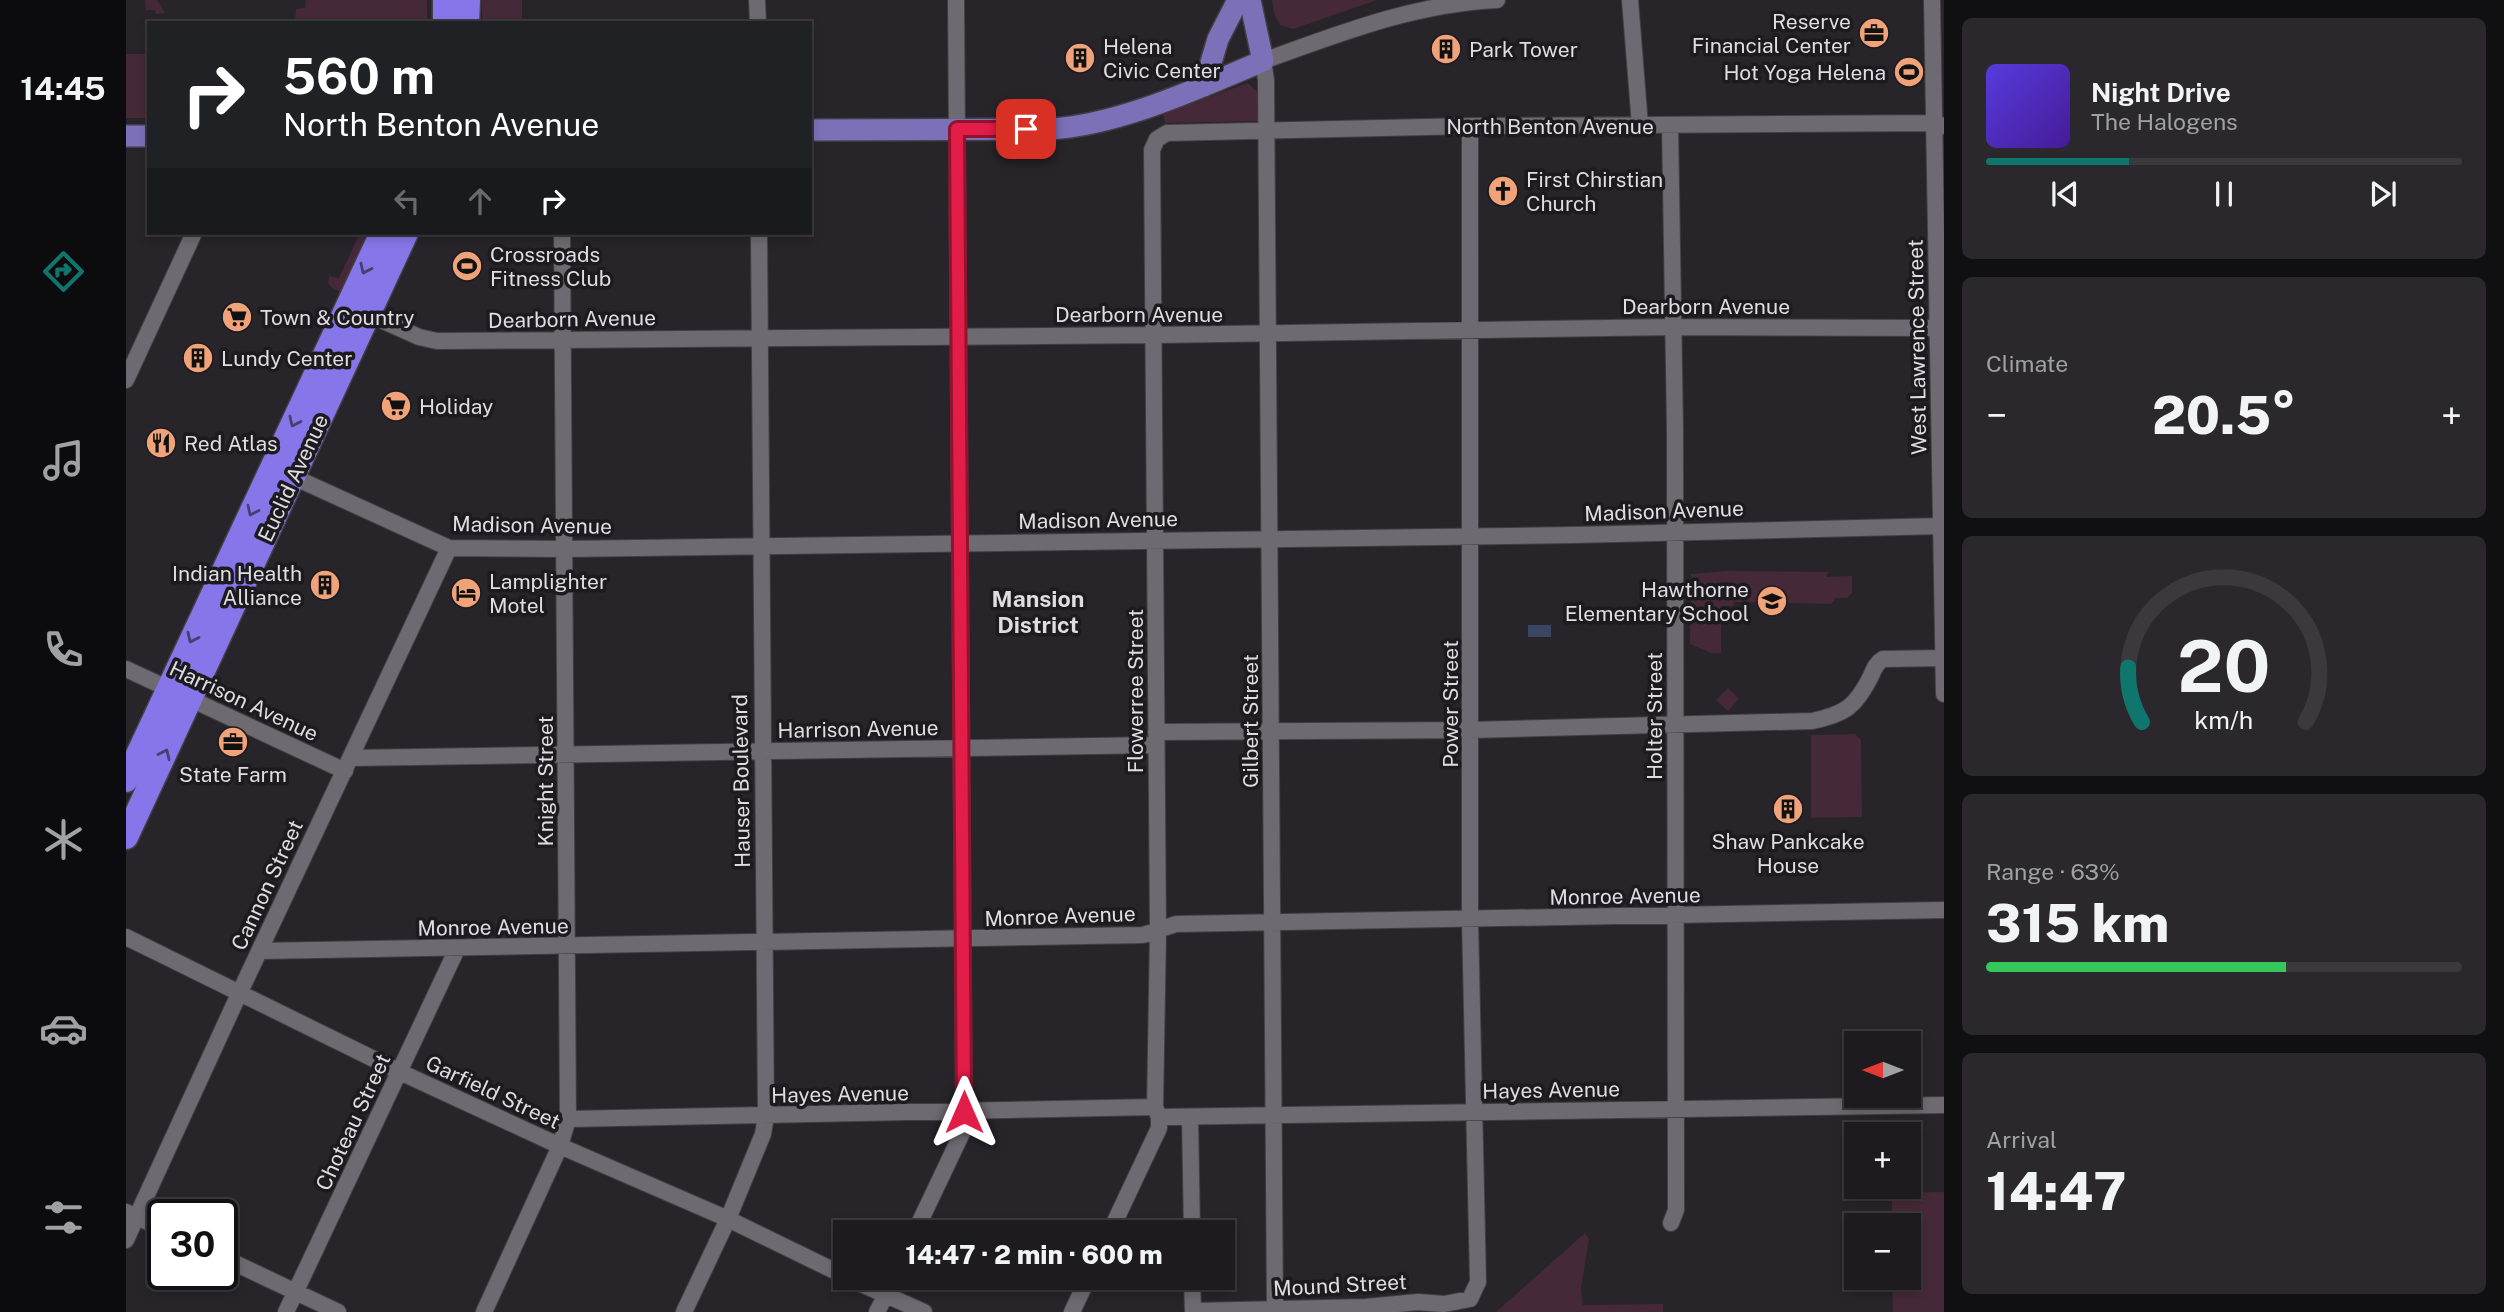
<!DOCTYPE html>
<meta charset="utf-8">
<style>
body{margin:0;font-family:"Public Sans",sans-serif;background:#2a282d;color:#f1f3f6;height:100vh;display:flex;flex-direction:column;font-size:26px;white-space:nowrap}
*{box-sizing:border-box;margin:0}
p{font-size:23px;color:#a0a1a5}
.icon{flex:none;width:38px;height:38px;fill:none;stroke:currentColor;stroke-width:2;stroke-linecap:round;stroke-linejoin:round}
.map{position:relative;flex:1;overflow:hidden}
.sheet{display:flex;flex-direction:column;gap:18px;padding:18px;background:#100f12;width:560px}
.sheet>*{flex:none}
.guide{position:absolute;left:21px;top:21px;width:665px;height:214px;border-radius:0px;box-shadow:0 4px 10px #0003,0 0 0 2px #3b393e;background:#202124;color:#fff;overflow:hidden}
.needle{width:46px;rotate:270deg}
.fabs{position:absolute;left:1718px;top:1031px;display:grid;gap:14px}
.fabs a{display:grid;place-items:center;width:77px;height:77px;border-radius:0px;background:#1d1b20;box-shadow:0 4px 10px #0003,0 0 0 2px #3b393e;font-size:35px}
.speed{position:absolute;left:21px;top:1199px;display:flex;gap:14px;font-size:35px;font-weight:700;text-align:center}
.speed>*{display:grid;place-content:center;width:91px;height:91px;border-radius:50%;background:#1d1b20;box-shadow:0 4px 10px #0003,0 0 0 2px #3b393e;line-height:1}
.speed .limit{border:4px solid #111;border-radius:10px;background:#fff;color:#111}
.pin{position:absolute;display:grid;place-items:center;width:60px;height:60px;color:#fff;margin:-30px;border-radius:14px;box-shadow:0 4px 10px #0006}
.me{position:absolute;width:77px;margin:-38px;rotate:0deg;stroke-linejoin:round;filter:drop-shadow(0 0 5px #0008)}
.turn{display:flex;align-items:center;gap:24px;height:147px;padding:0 21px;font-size:32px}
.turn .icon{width:91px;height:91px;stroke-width:2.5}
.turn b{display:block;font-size:49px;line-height:60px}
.lanes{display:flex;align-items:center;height:66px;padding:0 21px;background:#0003;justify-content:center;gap:35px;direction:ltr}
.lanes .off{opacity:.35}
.big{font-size:52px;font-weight:800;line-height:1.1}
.sheet .tile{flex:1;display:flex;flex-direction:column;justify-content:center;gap:10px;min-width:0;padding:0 24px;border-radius:10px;background:#2a282d}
.sheet .dial{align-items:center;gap:0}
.dial svg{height:182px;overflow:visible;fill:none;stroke:#3b393e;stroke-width:7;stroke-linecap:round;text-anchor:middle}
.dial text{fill:#f1f3f6;stroke:none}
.song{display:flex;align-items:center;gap:21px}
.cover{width:84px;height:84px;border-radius:10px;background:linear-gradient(135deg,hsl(250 70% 55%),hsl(260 70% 35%))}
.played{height:7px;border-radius:4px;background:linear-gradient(90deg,#0f766e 30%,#3b393e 30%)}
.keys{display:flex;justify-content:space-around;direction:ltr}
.heat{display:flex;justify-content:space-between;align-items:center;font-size:38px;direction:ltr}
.charge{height:10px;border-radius:5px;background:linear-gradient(90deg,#34c759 63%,#3b393e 0)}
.trip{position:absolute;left:707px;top:1220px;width:402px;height:70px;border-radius:0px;background:#1d1b20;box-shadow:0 4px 10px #0003,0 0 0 2px #3b393e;font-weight:800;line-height:70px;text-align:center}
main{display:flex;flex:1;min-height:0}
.dock{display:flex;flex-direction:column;width:126px;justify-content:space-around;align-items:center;background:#0c0b0d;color:#a0a1a5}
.dock .icon{width:49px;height:49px}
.dock .current{color:#0f766e}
.dock b{font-size:32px;color:#f1f3f6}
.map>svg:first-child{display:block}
.green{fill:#452938}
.water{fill:#394562}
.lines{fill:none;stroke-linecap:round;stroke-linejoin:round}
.minor-casing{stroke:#423f44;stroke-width:18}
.major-casing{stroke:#423f44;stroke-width:24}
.highway-casing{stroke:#423f44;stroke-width:27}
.minor{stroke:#6d6a71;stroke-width:16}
.major{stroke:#7c71b9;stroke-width:21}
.highway{stroke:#8676e9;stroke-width:24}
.oneway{stroke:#473f70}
.route-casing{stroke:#92132f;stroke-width:18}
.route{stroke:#e11d48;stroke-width:12}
.labels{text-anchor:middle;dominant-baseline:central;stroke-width:7;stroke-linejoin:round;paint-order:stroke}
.poi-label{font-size:21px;fill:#dfdde1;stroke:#1d1b20;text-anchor:start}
.street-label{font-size:21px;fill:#dfdde1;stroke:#1d1b20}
.neighbourhood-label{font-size:23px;font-weight:bold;fill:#dfdde1;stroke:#1d1b20}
</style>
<main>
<nav class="dock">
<b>14:45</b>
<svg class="icon current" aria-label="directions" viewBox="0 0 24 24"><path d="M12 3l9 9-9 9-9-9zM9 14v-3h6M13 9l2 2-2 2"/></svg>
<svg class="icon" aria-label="music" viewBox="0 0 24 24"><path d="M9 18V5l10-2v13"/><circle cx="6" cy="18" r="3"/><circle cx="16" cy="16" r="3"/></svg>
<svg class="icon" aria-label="phone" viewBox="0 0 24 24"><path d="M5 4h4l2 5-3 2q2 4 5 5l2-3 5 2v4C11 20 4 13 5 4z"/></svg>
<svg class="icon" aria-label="climate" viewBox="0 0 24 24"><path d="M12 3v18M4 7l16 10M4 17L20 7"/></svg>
<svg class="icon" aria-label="car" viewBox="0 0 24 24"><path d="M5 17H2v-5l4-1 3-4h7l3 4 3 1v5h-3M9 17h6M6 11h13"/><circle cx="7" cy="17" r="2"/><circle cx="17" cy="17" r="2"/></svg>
<svg class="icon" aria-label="filters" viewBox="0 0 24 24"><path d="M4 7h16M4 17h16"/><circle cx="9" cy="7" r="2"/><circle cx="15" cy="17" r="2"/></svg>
</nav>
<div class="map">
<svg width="1818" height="1312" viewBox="0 0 1818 1312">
<rect width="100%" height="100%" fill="#27242a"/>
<path class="green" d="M19 0H31L39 13 30 14 29 10H20Z
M180 0H301V23H70V20L169 22 170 9 179 8Z
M356 0H396V23H356Z
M1146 0H1251L1167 29 1154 25 1148 13Z
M0 54H23V118H0Z
M1122 83 1132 93V121L1039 123 1037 113Z
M234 233H244L215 292 206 288 202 283 203 276 213 278Z
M1600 571 1702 572 1700 577 1726 576V593L1721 598H1710L1705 604 1608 602 1607 606H1595V653H1585L1564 644 1565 574Z
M1602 688 1613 699 1602 711 1590 700Z
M1729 734 1735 740 1736 817 1685 818V735Z
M1818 1192V1312H1767L1766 1278H1783V1225H1766V1193Z
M1459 1233 1463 1239 1455 1288 1457 1305 1537 1304V1312H1370Z"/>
<path class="water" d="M1402 625H1425V637H1402Z"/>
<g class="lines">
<g class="minor-casing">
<path id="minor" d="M631 0 632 23
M1504 0 1514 125
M1806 0 1818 694
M1544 125 1549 429 1550 1210 1545 1223
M235 311 293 337 311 341 1029 335 1548 327 1812 328
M0 380 68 233
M161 474 323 548 438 549 1447 535 1815 526
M0 669 219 771
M1030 732 1345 730 1686 721C1720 714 1730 706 1745 676 1748 669 1750 663 1757 659L1818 658
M224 758 1030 745
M0 937 274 1072 434 1146 602 1219 719 1276
M133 951 1017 935 1050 924 1818 910
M1033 1117 1818 1105
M1064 1117 1066 1232
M442 1119 1029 1107
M0 1212 37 1229
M789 1232 836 1133 838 1112 830 0
M984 1232 1033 1128V1117L1029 1107 1032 932 1026 150 1031 139 1041 133 1344 126 1808 123 1818 126
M0 1240 113 994 323 548
M96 1257 212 1312
M722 1278 798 1312
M1066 1278 1067 1312
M1067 1311 1240 1307 1292 1302 1318 1304 1344 1299 1352 1282 1344 920V126
M160 1312 331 949
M358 1312 434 1146 442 1119 436 233
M558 1312 602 1219 637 1134 640 1116 633 233
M751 1312 768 1278
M946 1312 962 1278
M1149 1312 1140 80 1137 61C1215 33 1288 4 1371 0"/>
</g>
<g class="major-casing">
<path id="major" d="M1078 86 1092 39 1112 0
M684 130 924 129C994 125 1072 88 1137 61L1124 0
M0 136H23"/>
</g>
<g class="highway-casing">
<path id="highway" d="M319 0V23
M341 23 342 0
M0 780 256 233
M0 837 280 233"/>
</g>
<use href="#minor" class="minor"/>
<use href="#major" class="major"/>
<use href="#highway" class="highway"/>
</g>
<defs><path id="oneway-chevron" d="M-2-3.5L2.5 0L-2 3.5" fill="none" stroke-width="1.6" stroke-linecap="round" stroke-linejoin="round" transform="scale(1.75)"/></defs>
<g class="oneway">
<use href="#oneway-chevron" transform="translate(239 269) rotate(115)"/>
<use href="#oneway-chevron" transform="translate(168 422) rotate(115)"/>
<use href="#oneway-chevron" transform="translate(126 511) rotate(115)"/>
<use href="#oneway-chevron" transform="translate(66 638) rotate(115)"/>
<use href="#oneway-chevron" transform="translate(39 754) rotate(-65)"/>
</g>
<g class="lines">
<g class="route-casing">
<path id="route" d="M838 1112 831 129H900"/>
</g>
<use href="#route" class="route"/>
</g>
<defs>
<g id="office-disc" transform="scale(1.575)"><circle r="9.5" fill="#f0a279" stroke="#1d1b20"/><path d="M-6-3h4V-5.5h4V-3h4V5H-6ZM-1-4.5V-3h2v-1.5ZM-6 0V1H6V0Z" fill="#111"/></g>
<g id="building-disc" transform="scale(1.575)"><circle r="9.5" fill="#f0a279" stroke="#1d1b20"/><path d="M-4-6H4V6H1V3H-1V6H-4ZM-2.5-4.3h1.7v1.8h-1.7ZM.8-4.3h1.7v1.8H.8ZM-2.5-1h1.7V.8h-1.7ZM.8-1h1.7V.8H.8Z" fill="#111"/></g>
<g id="stadium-disc" transform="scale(1.575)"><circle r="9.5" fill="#f0a279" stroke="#1d1b20"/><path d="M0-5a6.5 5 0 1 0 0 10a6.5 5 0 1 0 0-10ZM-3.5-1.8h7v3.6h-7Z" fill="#111"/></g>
<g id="church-disc" transform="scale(1.575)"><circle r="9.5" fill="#f0a279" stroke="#1d1b20"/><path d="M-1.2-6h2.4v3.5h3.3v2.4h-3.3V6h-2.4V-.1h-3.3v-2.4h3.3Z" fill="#111"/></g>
<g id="supermarket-disc" transform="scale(1.575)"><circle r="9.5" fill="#f0a279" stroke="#1d1b20"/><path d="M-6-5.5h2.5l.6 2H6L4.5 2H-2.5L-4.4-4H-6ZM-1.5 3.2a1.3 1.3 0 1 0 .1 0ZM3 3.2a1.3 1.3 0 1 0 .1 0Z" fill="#111"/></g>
<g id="restaurant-disc" transform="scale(1.575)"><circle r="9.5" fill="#f0a279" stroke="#1d1b20"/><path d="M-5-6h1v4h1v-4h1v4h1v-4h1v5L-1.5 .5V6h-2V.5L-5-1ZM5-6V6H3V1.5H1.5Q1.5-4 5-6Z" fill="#111"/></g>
<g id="hotel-disc" transform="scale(1.575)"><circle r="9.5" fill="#f0a279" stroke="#1d1b20"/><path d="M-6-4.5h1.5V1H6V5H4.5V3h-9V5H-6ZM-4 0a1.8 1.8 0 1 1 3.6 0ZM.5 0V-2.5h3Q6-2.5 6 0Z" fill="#111"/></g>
<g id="school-disc" transform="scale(1.575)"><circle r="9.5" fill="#f0a279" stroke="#1d1b20"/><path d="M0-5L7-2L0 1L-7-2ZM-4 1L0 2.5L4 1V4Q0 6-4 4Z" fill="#111"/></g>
</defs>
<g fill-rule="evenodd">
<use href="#office-disc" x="1748" y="33"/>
<use href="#building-disc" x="1320" y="49"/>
<use href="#building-disc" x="954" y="58"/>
<use href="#stadium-disc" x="1783" y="72"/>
<use href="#church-disc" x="1377" y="191"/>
<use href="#stadium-disc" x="341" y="266"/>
<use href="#supermarket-disc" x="111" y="317"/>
<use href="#building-disc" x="72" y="358"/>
<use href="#supermarket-disc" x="270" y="406"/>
<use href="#restaurant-disc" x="35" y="443"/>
<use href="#building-disc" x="199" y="585"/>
<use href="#hotel-disc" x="340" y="593"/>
<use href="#school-disc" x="1646" y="601"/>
<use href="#office-disc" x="107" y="742"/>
<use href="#building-disc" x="1662" y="809"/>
</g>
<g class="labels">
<g class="poi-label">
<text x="1725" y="21" text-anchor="end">Reserve<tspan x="1725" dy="24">Financial Center</tspan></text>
<text x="977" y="46">Helena<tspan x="977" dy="24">Civic Center</tspan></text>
<text x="1343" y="49">Park Tower</text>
<text x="1760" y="72" text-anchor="end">Hot Yoga Helena</text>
<text x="1400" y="179">First Chirstian<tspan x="1400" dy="24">Church</tspan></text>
<text x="364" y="254">Crossroads<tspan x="364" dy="24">Fitness Club</tspan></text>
<text x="134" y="317">Town &amp; Country</text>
<text x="95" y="358">Lundy Center</text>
<text x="293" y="406">Holiday</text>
<text x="58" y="443">Red Atlas</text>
<text x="176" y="573" text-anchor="end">Indian Health<tspan x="176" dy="24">Alliance</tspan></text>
<text x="363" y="581">Lamplighter<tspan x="363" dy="24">Motel</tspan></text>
<text x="1623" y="589" text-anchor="end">Hawthorne<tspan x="1623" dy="24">Elementary School</tspan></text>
<text x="107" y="774" text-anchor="middle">State Farm</text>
<text x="1662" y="841" text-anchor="middle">Shaw Pankcake<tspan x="1662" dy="24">House</tspan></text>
</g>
<g class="street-label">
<text x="1424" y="126">North Benton Avenue</text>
<text x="1580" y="306">Dearborn Avenue</text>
<text x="1013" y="314">Dearborn Avenue</text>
<text transform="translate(446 319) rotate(-1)">Dearborn Avenue</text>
<text transform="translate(1791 347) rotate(-91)">West Lawrence Street</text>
<text transform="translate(167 478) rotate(-65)">Euclid Avenue</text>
<text transform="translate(1538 511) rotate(-2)">Madison Avenue</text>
<text transform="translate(972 520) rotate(-1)">Madison Avenue</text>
<text transform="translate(406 525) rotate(1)">Madison Avenue</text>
<text transform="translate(1009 691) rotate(-90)">Flowerree Street</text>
<text transform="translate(118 701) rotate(25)">Harrison Avenue</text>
<text transform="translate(1324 704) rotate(-90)">Power Street</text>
<text transform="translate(1528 716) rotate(-90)">Holter Street</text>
<text transform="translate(1124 721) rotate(-90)">Gilbert Street</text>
<text transform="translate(732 729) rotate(-1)">Harrison Avenue</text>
<text transform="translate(419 781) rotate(-90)">Knight Street</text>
<text transform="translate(615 781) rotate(-91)">Hauser Boulevard</text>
<text transform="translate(141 885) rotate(-65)">Cannon Street</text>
<text transform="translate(1499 896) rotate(-1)">Monroe Avenue</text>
<text transform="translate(934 916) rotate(-2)">Monroe Avenue</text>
<text transform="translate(367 927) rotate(-1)">Monroe Avenue</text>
<text transform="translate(1425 1090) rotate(-1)">Hayes Avenue</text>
<text transform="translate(367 1092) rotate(25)">Garfield Street</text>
<text transform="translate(714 1094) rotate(-1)">Hayes Avenue</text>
<text transform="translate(227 1122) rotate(-65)">Choteau Street</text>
<text transform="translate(1214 1285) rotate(-3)">Mound Street</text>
</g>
<g class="neighbourhood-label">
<text x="912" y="598">Mansion<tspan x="912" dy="26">District</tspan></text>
</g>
</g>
</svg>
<div class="fabs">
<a><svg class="needle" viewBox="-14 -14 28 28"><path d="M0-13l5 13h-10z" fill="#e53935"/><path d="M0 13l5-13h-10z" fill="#a0a1a5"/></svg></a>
<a>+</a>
<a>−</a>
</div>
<div class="speed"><div class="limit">30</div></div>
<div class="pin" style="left:900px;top:129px;background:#d93025"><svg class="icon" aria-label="arrive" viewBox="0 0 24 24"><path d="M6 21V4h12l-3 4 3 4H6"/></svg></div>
<svg class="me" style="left:838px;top:1112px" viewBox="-20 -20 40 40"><path d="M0-17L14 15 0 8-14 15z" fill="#e11d48" stroke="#fff" stroke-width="4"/></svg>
<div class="trip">14:47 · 2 min · 600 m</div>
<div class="guide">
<div class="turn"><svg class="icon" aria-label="right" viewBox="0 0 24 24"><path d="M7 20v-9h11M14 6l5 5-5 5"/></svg><div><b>560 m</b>North Benton Avenue</div></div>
<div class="lanes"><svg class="icon off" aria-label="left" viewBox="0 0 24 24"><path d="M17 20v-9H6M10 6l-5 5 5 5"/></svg><svg class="icon off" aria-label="ahead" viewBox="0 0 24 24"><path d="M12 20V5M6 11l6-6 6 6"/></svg><svg class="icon" aria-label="right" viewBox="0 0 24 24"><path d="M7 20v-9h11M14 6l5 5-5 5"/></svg></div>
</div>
</div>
<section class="sheet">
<div class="tile">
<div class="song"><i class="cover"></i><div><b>Night Drive</b><p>The Halogens</p></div></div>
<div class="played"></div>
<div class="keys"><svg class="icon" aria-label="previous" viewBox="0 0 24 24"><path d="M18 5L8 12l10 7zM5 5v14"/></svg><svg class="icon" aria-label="pause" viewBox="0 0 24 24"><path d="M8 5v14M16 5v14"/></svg><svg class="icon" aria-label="next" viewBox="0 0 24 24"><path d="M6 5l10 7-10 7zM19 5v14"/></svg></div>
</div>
<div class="tile"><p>Climate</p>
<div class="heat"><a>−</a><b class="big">20.5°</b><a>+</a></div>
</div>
<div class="tile dial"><svg viewBox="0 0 100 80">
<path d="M14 69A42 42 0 1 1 86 69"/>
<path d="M14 69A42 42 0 0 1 8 45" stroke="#0f766e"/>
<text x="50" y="56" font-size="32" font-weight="700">20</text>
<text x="50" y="72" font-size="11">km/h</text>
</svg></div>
<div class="tile"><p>Range · 63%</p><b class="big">315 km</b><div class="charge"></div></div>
<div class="tile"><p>Arrival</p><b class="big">14:47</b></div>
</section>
</main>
